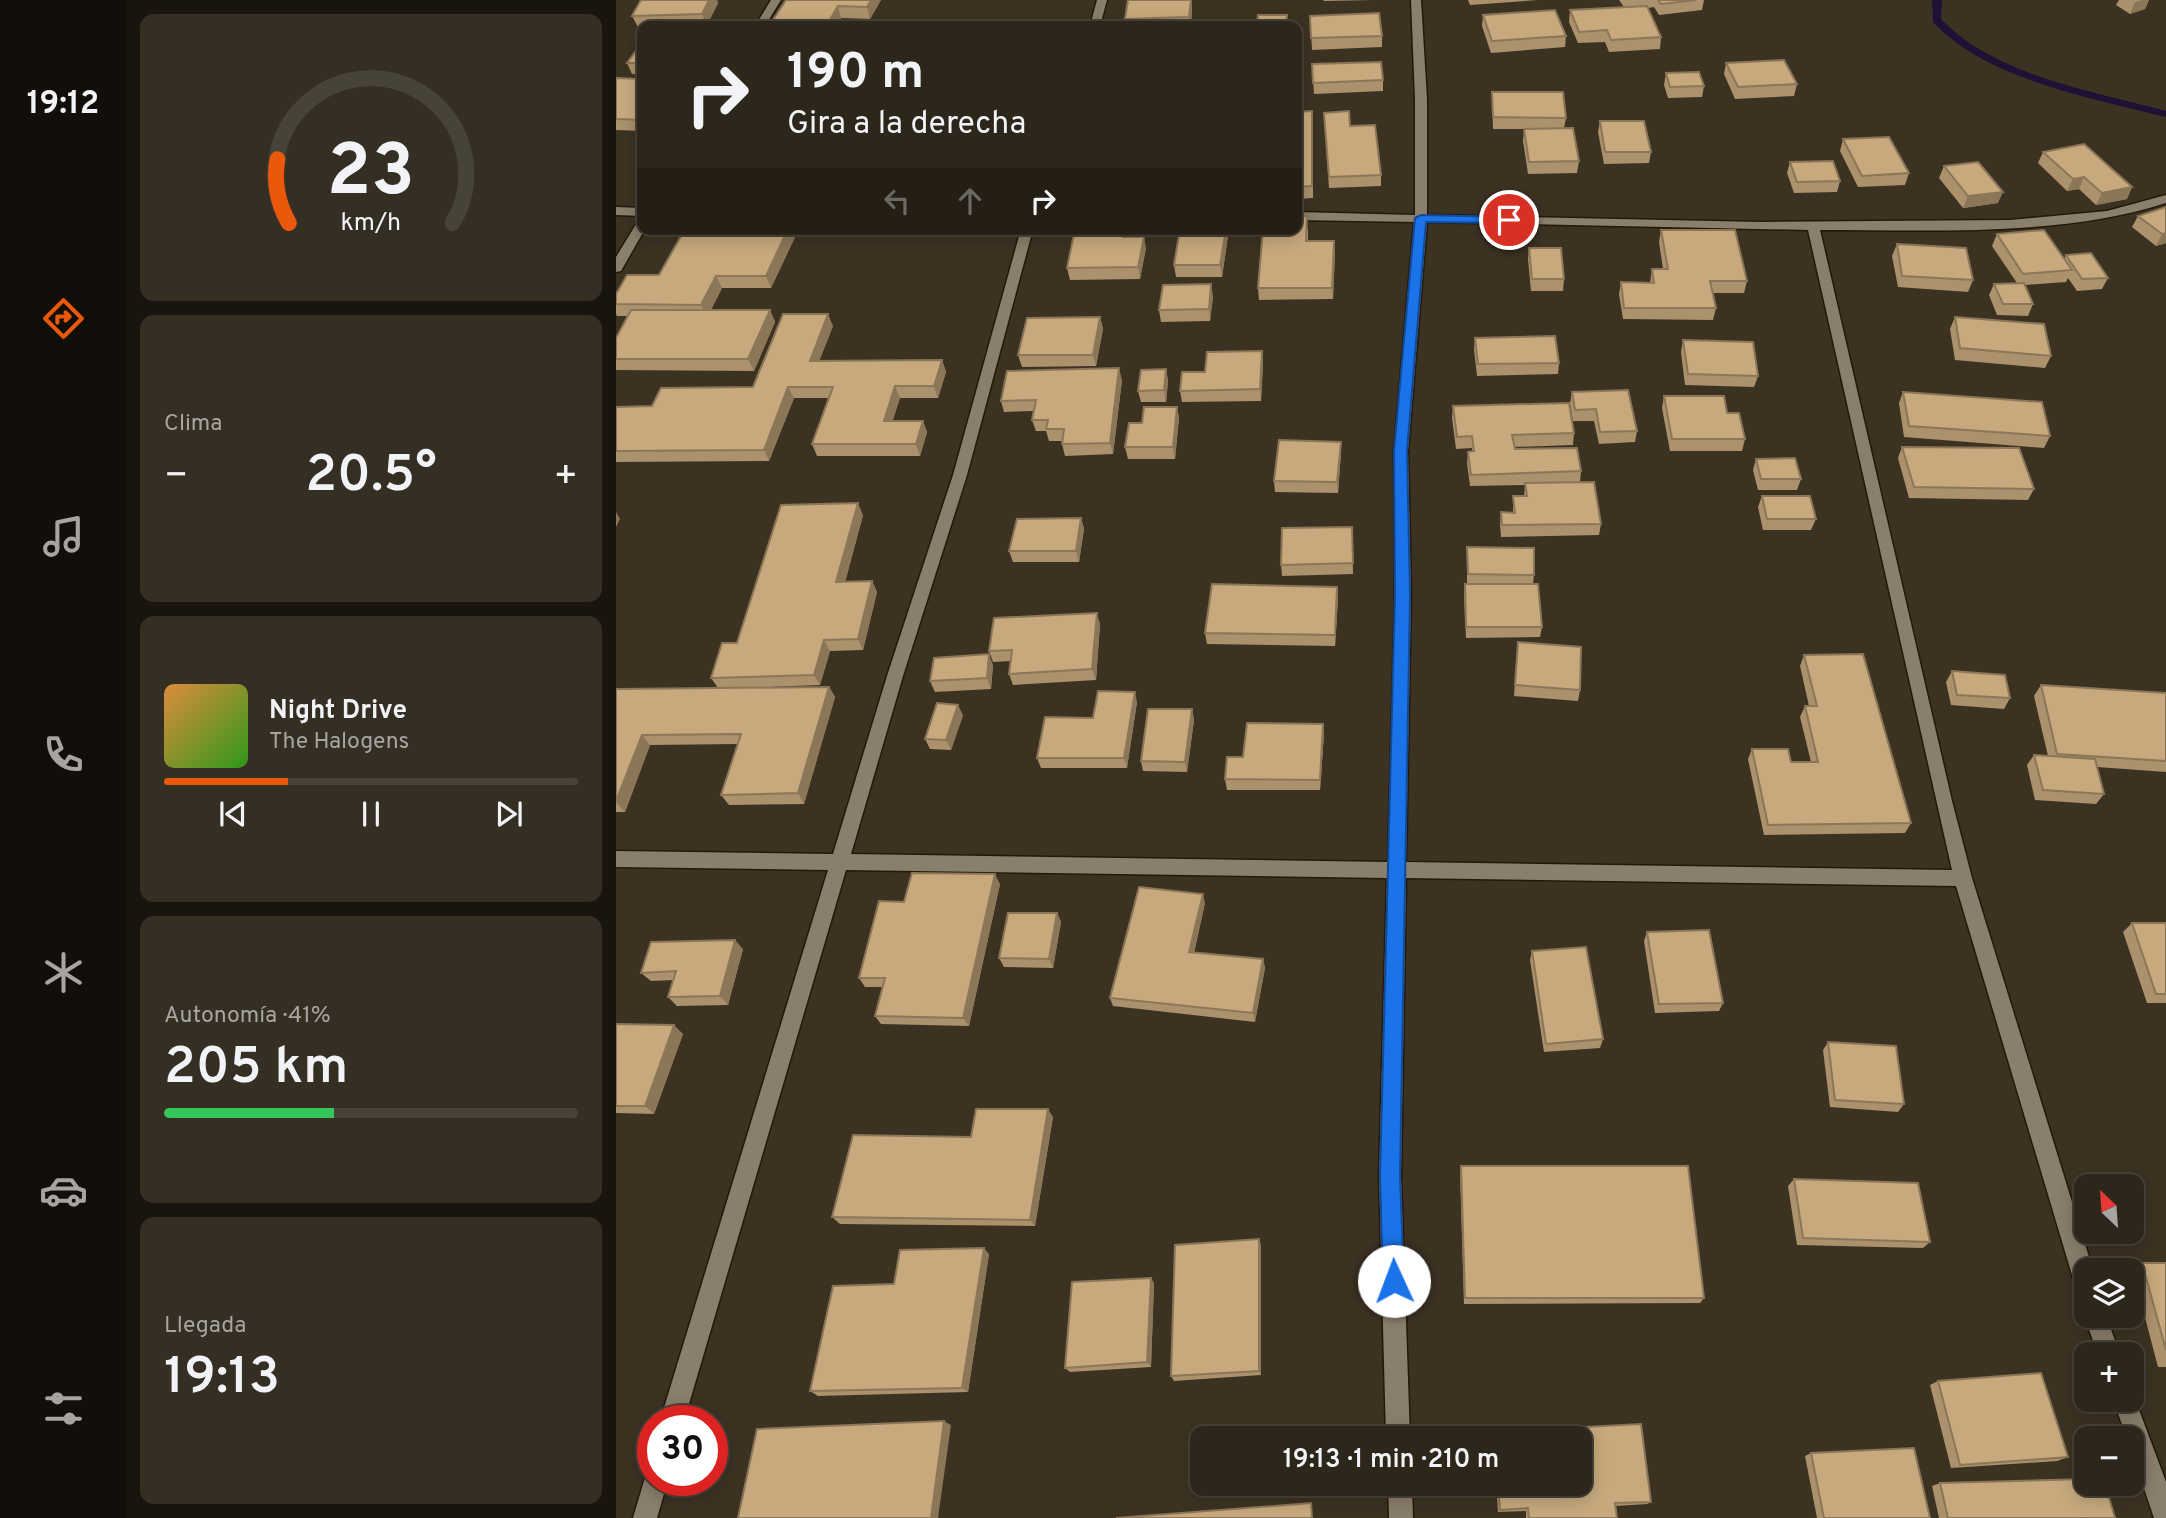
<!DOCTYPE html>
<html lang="es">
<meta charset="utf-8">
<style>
body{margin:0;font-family:Overpass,sans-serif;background:#352e23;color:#f1f3f6;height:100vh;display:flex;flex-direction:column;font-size:26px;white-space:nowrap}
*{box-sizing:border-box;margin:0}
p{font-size:23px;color:#a7a5a2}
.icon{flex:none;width:38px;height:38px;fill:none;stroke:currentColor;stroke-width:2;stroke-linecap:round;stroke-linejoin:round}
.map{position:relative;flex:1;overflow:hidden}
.sheet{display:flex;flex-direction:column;gap:14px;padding:14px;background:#19150e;width:490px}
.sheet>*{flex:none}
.guide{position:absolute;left:21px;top:21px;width:665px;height:214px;border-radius:14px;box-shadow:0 4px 18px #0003,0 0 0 2px #484339;background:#2d261a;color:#f1f3f6;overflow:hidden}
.needle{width:46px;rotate:335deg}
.buttons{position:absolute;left:1458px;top:1174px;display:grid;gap:14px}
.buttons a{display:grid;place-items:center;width:70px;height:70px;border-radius:14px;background:#2d261a;box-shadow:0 4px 18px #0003,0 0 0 2px #484339;font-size:35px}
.speed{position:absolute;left:21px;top:1405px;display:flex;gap:14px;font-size:35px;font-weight:700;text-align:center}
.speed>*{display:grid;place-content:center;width:91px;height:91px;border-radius:50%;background:#2d261a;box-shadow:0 4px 18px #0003,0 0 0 2px #484339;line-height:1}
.speed .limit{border:10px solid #d22;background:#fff;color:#111}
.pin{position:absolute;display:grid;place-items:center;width:60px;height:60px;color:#fff;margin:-30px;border:4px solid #fff;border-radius:50%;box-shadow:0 2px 7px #0007}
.me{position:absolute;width:77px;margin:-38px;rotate:358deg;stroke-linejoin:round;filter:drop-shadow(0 0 5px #0008)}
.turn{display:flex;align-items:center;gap:24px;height:147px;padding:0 35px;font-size:32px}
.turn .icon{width:91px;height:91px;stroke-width:2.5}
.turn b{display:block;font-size:49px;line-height:60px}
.lanes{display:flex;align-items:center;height:66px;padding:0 35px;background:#0003;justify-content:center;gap:35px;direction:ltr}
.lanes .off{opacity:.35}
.big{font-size:52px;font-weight:600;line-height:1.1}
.sheet .tile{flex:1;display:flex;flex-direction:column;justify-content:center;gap:10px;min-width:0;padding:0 24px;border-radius:14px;background:#352e23}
.sheet .dial{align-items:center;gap:0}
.dial svg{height:182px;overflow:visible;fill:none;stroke:#484339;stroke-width:7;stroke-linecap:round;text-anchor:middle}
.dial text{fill:#f1f3f6;stroke:none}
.song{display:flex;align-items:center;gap:21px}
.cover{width:84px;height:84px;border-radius:10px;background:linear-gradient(135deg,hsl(30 70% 55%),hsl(110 70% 35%))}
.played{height:7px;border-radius:4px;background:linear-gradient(90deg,#ea580c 30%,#484339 30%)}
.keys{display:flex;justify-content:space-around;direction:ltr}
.heat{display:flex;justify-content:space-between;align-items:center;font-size:38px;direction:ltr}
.charge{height:10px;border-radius:5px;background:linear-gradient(90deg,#34c759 41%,#484339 0)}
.trip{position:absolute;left:574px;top:1426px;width:402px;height:70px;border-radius:14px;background:#2d261a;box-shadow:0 4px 18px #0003,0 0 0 2px #484339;font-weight:600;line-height:70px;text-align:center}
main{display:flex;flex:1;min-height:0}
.dock{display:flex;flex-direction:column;width:126px;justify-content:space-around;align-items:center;background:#120f0a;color:#a7a5a2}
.dock .icon{width:49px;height:49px}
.dock .active{color:#ea580c}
.dock b{font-size:32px;color:#f1f3f6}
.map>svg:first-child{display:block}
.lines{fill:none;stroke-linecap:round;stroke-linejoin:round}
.stream{fill:#1f1035;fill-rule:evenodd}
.minor-casing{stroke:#23190b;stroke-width:3}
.minor{fill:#8a7e6c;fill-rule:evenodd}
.wall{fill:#ab916c}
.shaded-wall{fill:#8b7658}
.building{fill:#c7a97d;stroke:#8b7658;stroke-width:2}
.route{fill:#1a73e8;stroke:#114b97;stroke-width:2}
</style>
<main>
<nav class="dock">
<b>19:12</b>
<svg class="icon active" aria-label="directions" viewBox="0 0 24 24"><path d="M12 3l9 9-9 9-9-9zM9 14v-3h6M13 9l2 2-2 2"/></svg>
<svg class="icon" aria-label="music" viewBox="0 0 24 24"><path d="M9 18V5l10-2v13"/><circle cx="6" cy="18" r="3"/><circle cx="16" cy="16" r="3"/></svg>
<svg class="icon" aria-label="phone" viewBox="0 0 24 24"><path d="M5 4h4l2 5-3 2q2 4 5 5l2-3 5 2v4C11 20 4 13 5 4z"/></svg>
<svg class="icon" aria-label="climate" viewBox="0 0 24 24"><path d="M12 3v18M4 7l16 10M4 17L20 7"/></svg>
<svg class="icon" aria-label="car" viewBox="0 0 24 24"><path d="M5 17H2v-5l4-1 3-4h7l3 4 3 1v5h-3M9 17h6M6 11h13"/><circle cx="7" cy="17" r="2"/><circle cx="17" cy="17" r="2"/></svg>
<svg class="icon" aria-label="filters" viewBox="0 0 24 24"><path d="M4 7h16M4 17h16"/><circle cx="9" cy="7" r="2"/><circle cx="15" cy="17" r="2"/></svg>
</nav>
<section class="sheet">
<div class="tile dial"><svg viewBox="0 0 100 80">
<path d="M14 69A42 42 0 1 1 86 69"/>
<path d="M14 69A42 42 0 0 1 9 41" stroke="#ea580c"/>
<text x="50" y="56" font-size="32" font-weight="700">23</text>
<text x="50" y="72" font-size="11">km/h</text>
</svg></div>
<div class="tile"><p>Clima</p>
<div class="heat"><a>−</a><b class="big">20.5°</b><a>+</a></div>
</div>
<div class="tile">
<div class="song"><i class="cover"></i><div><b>Night Drive</b><p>The Halogens</p></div></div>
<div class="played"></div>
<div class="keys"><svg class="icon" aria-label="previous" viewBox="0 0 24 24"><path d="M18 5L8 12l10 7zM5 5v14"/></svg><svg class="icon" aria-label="pause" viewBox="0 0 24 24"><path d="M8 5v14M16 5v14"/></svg><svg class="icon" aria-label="next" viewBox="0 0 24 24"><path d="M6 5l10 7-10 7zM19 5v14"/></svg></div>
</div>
<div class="tile"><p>Autonomía · 41%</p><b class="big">205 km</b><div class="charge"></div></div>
<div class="tile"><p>Llegada</p><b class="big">19:13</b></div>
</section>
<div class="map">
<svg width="1550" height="1518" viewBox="0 0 1550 1518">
<rect width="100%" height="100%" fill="#3c3222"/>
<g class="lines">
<path class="stream" d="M1316 0H1326L1325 19C1378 75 1478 92 1550 111V117C1475 98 1371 80 1317 22Z"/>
<g class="minor-casing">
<path id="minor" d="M155 0H165L149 26H139Z
M481 0H491L484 26H474Z
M795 0H805L811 99V215L1144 222 1394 220 1491 211 1550 195V203C1446 237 1314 230 1204 230L1336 801 1356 878 1477 1270H1470V1296L1462 1293 1459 1285 1340 886 790 878 785 1176 794 1438H770L763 1176 771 878 230 870 68 1421H44L212 870 0 867V851L217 854 271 676 337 475 405 229H417L351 475 287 676 235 854 772 862 779 595 778 451 798 222 681 220V212L799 215V99ZM811 222 1192 230 1336 870 790 862 795 595 792 451Z
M0 207 26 208V216L0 215Z
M26 220V229H29L5 271 0 272V257L22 221Z
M1470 1310V1316H1490L1504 1354H1482L1468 1316Z
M1516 1391 1550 1482V1518H1538L1516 1453V1438H1511L1497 1400H1516Z
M37 1469V1480H52L41 1518H17L31 1471Z
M772 1484H796L797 1518H773Z"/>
</g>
<use href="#minor" class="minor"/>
</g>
<path class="wall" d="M25 0H101L102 3 91 25 26 26V27H22L16 16Z
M170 0H265L254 19 225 18 221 25 153 26Z
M575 0 576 10 575 26H510L509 19Z
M707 0H757L708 1Z
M852 0H922L854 5Z
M1003 0H1088L1086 10 1043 15 1038 7 1032 8 1045 37 1044 49 993 52 989 42 962 43 953 22 954 10 1008 7Z
M1503 0H1533L1529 9 1514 14 1500 5Z
M867 15 950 36 949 47 875 53 866 26Z
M694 16 766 36V47L696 50Z
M26 42V75L16 74 11 63Z
M1110 63 1181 84 1178 96 1119 99 1108 74Z
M696 64 767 80V91L698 94Z
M1050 73 1088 86 1086 97 1052 98 1048 85Z
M0 78 26 79V131L0 130Z
M876 92 950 118 948 128 963 161 961 173 912 174 907 141 908 129H920H877Z
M681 112 697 123V198L681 199Z
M708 113 734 126 765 175V186L713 188Z
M984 121 1035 152 1033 163 988 164 982 132Z
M1227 139 1293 173 1289 185 1242 187 1224 151Z
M1427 152 1516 187 1511 199 1480 205 1463 189 1451 191 1422 163Z
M1174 162 1224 181 1221 192 1178 193 1171 173Z
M1328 166 1382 203 1347 208 1323 178Z
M1550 207V243L1540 246 1516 227 1522 216Z
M692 228V241L719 252 717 299 643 300 642 288Z
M459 229H513L511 237 530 248 524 279 454 280 451 268Z
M564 229H613L606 277H560L558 265Z
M1045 230 1131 281 1128 293H1097L1100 308 1097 320 1007 319 1003 294 1005 282 1034 283 1036 269H1047L1043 242Z
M1381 234 1448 259 1450 255 1492 278 1486 289 1461 291 1452 278 1450 282 1409 285 1417 304 1412 316 1381 315 1373 295 1378 284 1401 283 1376 246Z
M180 235 155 288H106L95 310H154L159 322 138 371 0 370V338L12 316H1L0 314V294L43 275Z
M1281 244 1357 280 1352 292 1282 287 1276 256Z
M913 248 948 279 947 291H915L912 259Z
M597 296 594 321 545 322 543 310Z
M484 317 487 329 480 366 406 367 402 355Z
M1339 317 1435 356 1429 368 1339 360 1334 329Z
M217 326 203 361 326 360 330 372 322 398H284L276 421H307L311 432 304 456H201L196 444 212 398H178L153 461 0 462V407L36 406 137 387Z
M859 338 943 363 942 374 861 376 858 349Z
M1067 340 1142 376 1138 387 1069 385 1065 352Z
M646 351 647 363 645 401 566 402 564 391 589 372Z
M550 369 552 381 550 402H525L522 391Z
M506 380 497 454 449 456 446 444 447 441H433L430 431H420L416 420 418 411 388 412 385 401Z
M956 392 1021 431 1019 442 983 444 978 421H957L954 403Z
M1287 392 1434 436 1428 448 1288 437 1283 403Z
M1048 396 1111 413 1129 439 1126 451H1054L1046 408Z
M837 406 958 433 957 445 898 447 899 449 965 471 964 482 985 524 983 535 885 537 884 524 885 512 897 513V496H908L909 485 854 486 851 463 852 452 856 451V448L840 449 836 418Z
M561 407 563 418 559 459H512L509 447 526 423Z
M725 442V453L722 493 659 492 658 481Z
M1286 447 1418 489 1412 500 1293 498 1282 458Z
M1140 459 1185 479 1181 490H1142L1137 470Z
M1146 496 1200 519 1195 530H1147L1142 507Z
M247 515 229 582 256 581 261 592 247 650 214 651 204 685 130 688 213 687 219 697 188 804 113 805 105 795 122 744 34 745 9 812H0V689L102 688 95 678 121 643Z
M465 518 468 529 463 562H397L393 551Z
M736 527 737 574 666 576 665 565Z
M851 547 918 575 917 584 926 627 924 637 850 638 848 596 849 584H851Z
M721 587 722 598 719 646 591 644 589 633Z
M484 624 480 680 397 685 393 674 395 661 377 662 373 651Z
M902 642 964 690 962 701 898 696Z
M1188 655 1295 823 1289 833 1148 835 1132 759 1136 749 1175 762H1195L1184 717 1189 706H1193L1184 666Z
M377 665 375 689 319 692 314 681Z
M1336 671 1394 698 1388 709 1335 705 1330 682Z
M1425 685 1550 693V772L1481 767 1488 794 1480 804 1419 800 1411 765 1418 755 1432 756 1418 696Z
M521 702 511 768H425L421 758 477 718Z
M576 709 578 720 571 772 527 771 525 761Z
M347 715 335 750 314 749 309 739Z
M707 724 708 734 704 790H611L609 779 627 757Z
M384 884 353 1026 265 1024 259 1016 266 987H249L243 978 288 902Z
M589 903 578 953 647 959 649 968 639 1022 497 1006 494 998Z
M441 913 445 922 437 968 388 967 383 958Z
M1516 923H1550V1003H1531L1507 932Z
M1031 932 1107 1003 1103 1011 1039 1013 1028 941Z
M127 949 112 1005 61 1006 52 997 58 980 35 981 25 973Z
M916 951 987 1039 984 1048 928 1052 914 960Z
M0 1024 67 1034 38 1114 0 1113Z
M1212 1042 1288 1104 1282 1112 1214 1107 1207 1050Z
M437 1117 419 1226 224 1224 216 1217 355 1137Z
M845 1166 1088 1298 1084 1303 848 1304 844 1173Z
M1178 1179 1314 1242 1307 1248 1181 1245 1172 1186Z
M645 1245V1375L558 1381 555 1376Z
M373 1254 352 1392 202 1396 194 1391 278 1284Z
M1526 1263H1550V1367H1542L1516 1268Z
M538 1283 535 1367 454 1372 449 1368Z
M1322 1381 1452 1457 1441 1461 1335 1468 1314 1385Z
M1025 1424 1035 1502 1031 1504 999 1506 1001 1518H910V1511L882 1512 880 1484H964V1438H877L878 1432Z
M1195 1453 1314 1518H1201L1189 1456Z
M1324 1483 1499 1518H1323L1316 1486Z"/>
<path class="shaded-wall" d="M93 0H101L102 3 91 25 86 14Z
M255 0H265L254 19 251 7Z
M575 0 576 10 574 26 573 17Z
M1527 0H1533L1529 9 1514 14 1519 2Z
M222 6 225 18 220 26 211 25Z
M1468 177 1463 189 1451 191 1457 179Z
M1516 187 1511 199 1480 205 1486 193Z
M1387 192 1382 203 1347 208 1352 196Z
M172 229H177L180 235 155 288 150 276Z
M509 229H513L509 248 507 237Z
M610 229H613L606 277 604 265Z
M1550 233V243L1540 246 1546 234Z
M528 237 530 248 524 279 522 267Z
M718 241 719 252 717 299 716 288Z
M100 276 106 288 91 317 85 305Z
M595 284 597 296 594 321 593 309Z
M154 310 159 322 138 371 132 359Z
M212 314 217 326 199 372 194 361Z
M484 317 487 329 480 366 477 355Z
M646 351 647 363 645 401 644 389Z
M326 360 330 372 322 398 318 386Z
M503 368 506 380 497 454 494 443Z
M550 369 552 381 550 402 548 390Z
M279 386 284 398 273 433 268 421Z
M172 387 178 398 153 461 148 450Z
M561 407 563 418 559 459 557 447Z
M307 421 311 432 304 456 300 444Z
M725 442V453L722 493 721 482Z
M242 503 247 515 226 594 220 582Z
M0 512 4 519 0 527Z
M465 518 468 529 463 562 460 551Z
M256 581 261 592 247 650 242 639Z
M721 587 722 598 719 646V635Z
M481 613 484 624 480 680 476 669Z
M208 640 214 651 204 685 198 675Z
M373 654 377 665 375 689 371 678Z
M213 687 219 697 188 804 182 793Z
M519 692 521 702 511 768 508 758Z
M342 705 347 715 335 750 330 740Z
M576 709 578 720 571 772 569 762Z
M707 724 708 734 704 790V780Z
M26 735 34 745 9 812 0 802Z
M379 874 384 884 353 1026 347 1018Z
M587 894 589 903 576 961 573 952Z
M441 913 445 922 437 968 433 959Z
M119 940 127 949 112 1005 104 996Z
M647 959 649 968 639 1022 637 1013Z
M58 1025 67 1034 38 1114 29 1106Z
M432 1109 437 1117 419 1226 414 1220Z
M643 1239 645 1245V1375L643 1371Z
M368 1248 373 1254 352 1392 346 1388Z
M535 1278 538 1283 535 1367 531 1362Z
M328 1421 335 1425 322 1518H315Z"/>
<path class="building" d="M25 0H93L86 14 16 16Z
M170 0H255L251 7 222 6 211 25 259 26H153Z
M512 0H575L573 17 509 19Z
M1042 0H1080L1045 4Z
M1031 6 1045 37 995 40 991 30 963 32 954 10Z
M939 10 950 36 876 41 867 15Z
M763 13 766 36 695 38 694 16Z
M642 15H671L670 26H641Z
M26 42V63H11Z
M1168 60 1181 84 1122 87 1110 63Z
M765 62 767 80 697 83 696 64Z
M1083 72 1088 86 1054 87 1050 73Z
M0 78 26 79V120L0 119Z
M876 92H947L950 118 877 117Z
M696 111V186L681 187V112Z
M733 111 734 126 759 125 765 175 713 177 708 113Z
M984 121H1028L1035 152H989Z
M957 128 963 161 913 162 908 129Z
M1273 137 1293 173 1246 176 1227 139Z
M1468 144 1516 187 1486 193 1468 177 1457 179 1427 152Z
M1217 161 1224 181 1181 182 1174 162Z
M1362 162 1387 192 1352 196 1328 166Z
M1550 207V233L1546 234 1522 216Z
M691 216 690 241H718L716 288H642L647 229H681V217Z
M69 229H172L150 276H100L85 305 0 304V294L11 275H43Z
M459 229H509L507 237H528L522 267 451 268Z
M564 229H610L604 265H558Z
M1045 230H1119L1131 281H1094L1100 308H1008L1005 282 1038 283 1036 269H1052Z
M1428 230 1456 270 1407 274 1381 234Z
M1281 244 1350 248 1357 280 1286 276Z
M913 248H945L948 279H916Z
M1475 253 1492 278 1466 279 1450 255Z
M1408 283 1417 304H1387L1378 284Z
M595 284 593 309 543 310 547 285Z
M15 310H154L132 359H0V338Z
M167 314H212L194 361 326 360 318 386H279L268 421H307L300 444H196L217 387H172L148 450 0 451V407L36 406 45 388 137 387Z
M484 317 477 355H402L411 318Z
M1339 317 1428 324 1435 356 1344 348Z
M939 336 943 363 862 364 859 338Z
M1067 340 1137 342 1142 376 1072 374Z
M646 351 644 389 564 391 566 372H589L591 352Z
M503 368 494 443 446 444 448 429H430L432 420H416L420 400 385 401 391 371Z
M550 369 548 390 522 391 525 370Z
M1012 390 1021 431 984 432 980 409 959 410 956 392Z
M1287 392 1426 402 1434 436 1293 426Z
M1048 396H1108L1111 413H1123L1129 439H1056Z
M953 403 958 433 896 435 899 449 961 448 965 471 855 475 852 452 858 451 856 436 841 437 837 406Z
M528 407H561L557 447H509L513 423H526Z
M663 440 725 442 721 482 658 481Z
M1286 447 1403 448 1418 489 1298 487Z
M1179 458 1185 479H1145L1140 459Z
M978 482 985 524 886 525 885 512 899 513 897 496H911L909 483Z
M1146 496H1194L1200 519H1151Z
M242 503 220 582 256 581 242 639 208 640 198 675 95 678 106 643H121L165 505Z
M465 518 460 551H393L401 519Z
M736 527 737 563 665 565 666 528Z
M851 547 918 548V575L852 574Z
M596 584 721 587 719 635 589 633Z
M849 584H922L926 627H850Z
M481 613 476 669 393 674 396 650 373 651 378 618Z
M902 642 965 647 964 690 899 685Z
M373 654 371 678 314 681 318 658Z
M1247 654 1295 823 1152 825 1136 749H1172L1175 762H1202L1189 706H1201L1188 655Z
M1336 671 1389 675 1394 698 1341 695Z
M1425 685 1550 693V761L1441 754Z
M213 687 182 793 105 795 125 734 26 735 0 801V689Z
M482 691 519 692 508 758H421L429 717 477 718Z
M321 703 342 705 330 740 309 739Z
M532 709H576L569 762 525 761Z
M631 723 707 724 704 780 609 779 611 757H627Z
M1418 755 1479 759 1488 794 1427 790Z
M296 873 379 874 347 1018 259 1016 269 978H243L263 901 288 902Z
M523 887 587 894 573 952 647 959 637 1013 494 998Z
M392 913H441L433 959 383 958Z
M1516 923H1550V994H1540Z
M1093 930 1107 1003 1043 1004 1031 932Z
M119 940 104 996 52 997 60 971 25 973 35 942Z
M970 947 987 1039 930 1044 916 951Z
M0 1024 58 1025 29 1106H0Z
M1212 1042 1280 1046 1288 1104 1219 1100Z
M360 1109H432L414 1220 216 1217 237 1135 355 1137Z
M845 1166H1072L1088 1298H849Z
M1178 1179 1302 1183 1314 1242 1187 1238Z
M643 1239V1371L555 1376 559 1245Z
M368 1248 346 1388 194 1391 217 1286 278 1284 284 1250Z
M1526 1263H1550V1350Z
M535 1278 531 1362 449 1368 456 1282Z
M1425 1373 1452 1457 1344 1465 1322 1381Z
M328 1421 315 1518H122L141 1429Z
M1025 1424 1035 1502 999 1503 1001 1518H913L912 1508 884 1510 882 1484H964V1438H879L878 1432Z
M1298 1448 1314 1518H1208L1195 1453Z
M1470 1479V1484H1489L1499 1518H1332L1324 1483Z
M695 1503 696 1518H500Z"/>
<path class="route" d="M805 215 893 217 899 220 893 223 810 222 791 451 794 595 784 1176 788 1281 785 1288 778 1291 770 1288 767 1281 764 1176 779 595 778 451 799 218Z"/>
</svg>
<div class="buttons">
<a><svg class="needle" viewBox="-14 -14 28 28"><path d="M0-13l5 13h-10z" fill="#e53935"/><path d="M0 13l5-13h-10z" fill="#a7a5a2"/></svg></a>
<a><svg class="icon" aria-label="layers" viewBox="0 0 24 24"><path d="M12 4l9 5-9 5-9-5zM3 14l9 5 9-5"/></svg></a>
<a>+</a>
<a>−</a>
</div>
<div class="speed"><div class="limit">30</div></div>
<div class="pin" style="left:893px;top:220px;background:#d93025"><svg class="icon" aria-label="arrive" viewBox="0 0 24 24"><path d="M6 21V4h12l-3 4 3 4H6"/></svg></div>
<svg class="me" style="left:778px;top:1281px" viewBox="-20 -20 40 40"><circle r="19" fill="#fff"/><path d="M0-13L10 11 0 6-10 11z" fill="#1a73e8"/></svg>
<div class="trip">19:13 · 1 min · 210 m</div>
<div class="guide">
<div class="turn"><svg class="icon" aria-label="right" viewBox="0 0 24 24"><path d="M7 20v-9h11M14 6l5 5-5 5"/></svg><div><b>190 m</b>Gira a la derecha</div></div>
<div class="lanes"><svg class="icon off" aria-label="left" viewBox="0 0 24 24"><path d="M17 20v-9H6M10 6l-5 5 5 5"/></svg><svg class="icon off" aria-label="ahead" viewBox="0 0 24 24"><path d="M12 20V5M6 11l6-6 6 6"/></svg><svg class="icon" aria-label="right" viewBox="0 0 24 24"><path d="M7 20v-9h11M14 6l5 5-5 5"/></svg></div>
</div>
</div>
</main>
